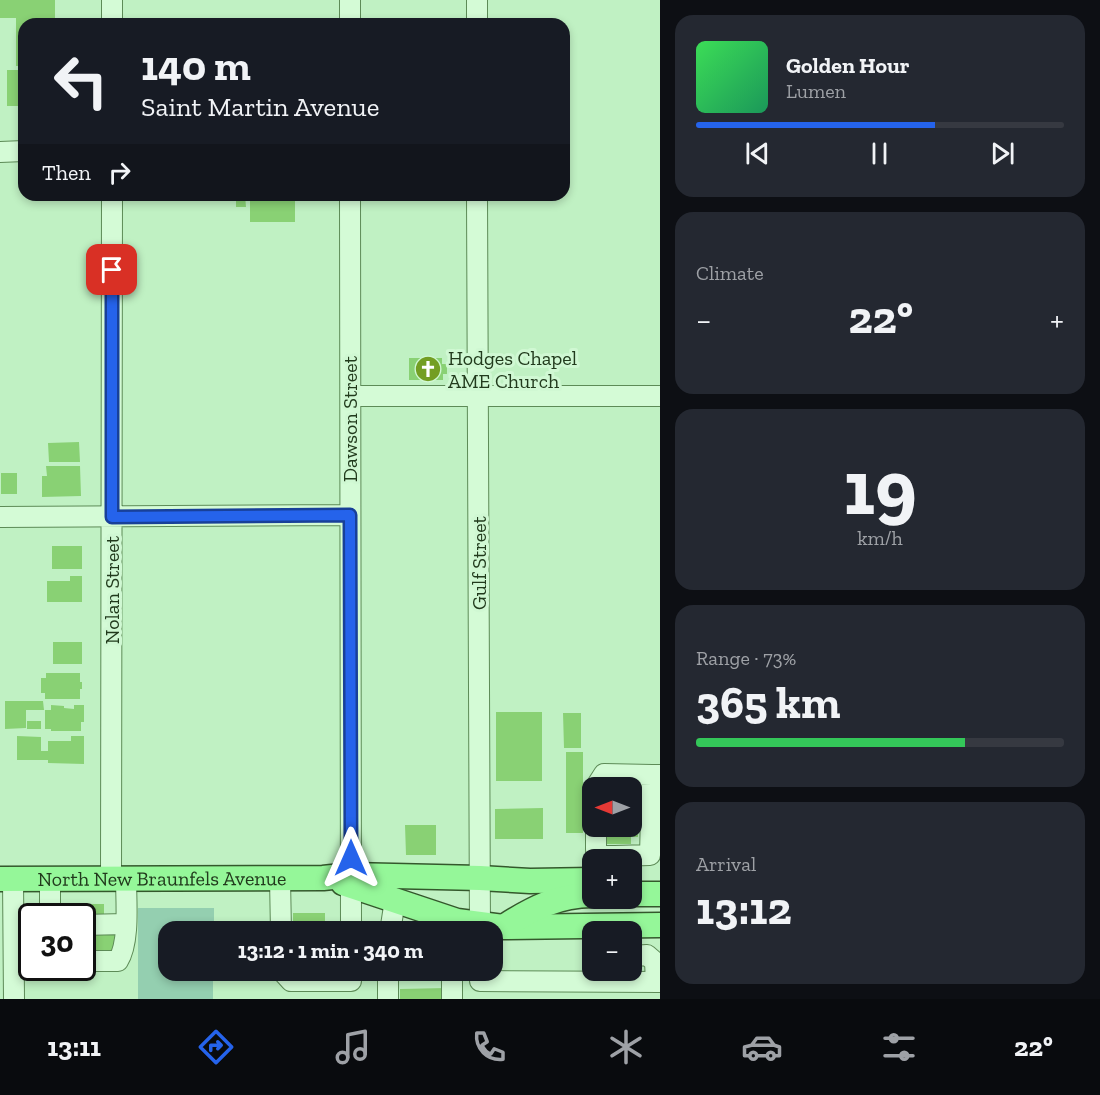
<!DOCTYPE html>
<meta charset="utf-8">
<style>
body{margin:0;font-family:"Zilla Slab",serif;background:#242831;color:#f1f3f6;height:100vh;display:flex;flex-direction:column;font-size:22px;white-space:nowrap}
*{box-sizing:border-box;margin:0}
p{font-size:20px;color:#9ea1a6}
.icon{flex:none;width:33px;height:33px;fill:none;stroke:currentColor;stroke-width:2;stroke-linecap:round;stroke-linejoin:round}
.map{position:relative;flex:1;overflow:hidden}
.drawer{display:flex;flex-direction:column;gap:15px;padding:15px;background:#0d0f14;width:440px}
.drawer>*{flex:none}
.guide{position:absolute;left:18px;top:18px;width:552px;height:183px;border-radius:18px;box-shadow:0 3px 9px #0003;background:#171b24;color:#f1f3f6;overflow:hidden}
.needle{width:39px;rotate:270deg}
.buttons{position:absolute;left:582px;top:777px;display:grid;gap:12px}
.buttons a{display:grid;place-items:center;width:60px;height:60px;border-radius:12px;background:#171b24;box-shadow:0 3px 9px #0003;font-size:30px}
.speed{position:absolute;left:18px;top:903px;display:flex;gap:12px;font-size:30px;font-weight:700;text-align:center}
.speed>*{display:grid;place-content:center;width:78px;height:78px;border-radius:50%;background:#171b24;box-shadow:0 3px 9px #0003;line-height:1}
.speed .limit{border:3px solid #111;border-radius:9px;background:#fff;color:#111}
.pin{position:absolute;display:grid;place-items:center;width:51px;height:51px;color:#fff;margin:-26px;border-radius:12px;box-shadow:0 3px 9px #0006}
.me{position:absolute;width:66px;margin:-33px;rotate:0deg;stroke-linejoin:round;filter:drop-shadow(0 0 4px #0008)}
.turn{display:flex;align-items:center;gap:21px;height:126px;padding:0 24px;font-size:27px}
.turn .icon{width:78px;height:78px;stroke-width:2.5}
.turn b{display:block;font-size:42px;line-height:51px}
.then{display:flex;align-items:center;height:57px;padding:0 24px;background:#0003;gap:12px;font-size:22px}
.big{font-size:45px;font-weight:700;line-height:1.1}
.drawer .card{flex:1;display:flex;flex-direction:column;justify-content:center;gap:9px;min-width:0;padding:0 21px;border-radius:18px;background:#242831}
.drawer .dial{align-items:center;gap:0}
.dial b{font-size:78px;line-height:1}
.song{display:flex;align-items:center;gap:18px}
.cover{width:72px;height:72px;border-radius:9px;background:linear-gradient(135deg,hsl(130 70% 55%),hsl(150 70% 35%))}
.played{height:6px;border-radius:3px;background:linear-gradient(90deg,#2563eb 65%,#363941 65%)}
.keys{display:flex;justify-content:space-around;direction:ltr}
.heat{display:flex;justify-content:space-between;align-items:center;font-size:33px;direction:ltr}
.charge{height:9px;border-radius:4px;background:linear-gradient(90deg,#34c759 73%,#363941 0)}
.trip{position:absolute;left:158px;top:921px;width:345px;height:60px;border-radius:18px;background:#171b24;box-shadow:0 3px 9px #0003;font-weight:700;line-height:60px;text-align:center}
.tabs{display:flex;height:96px;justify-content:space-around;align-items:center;background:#090b0e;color:#9ea1a6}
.tabs .icon{width:42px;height:42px}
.tabs .selected{color:#2563eb}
.tabs b{font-size:27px;color:#f1f3f6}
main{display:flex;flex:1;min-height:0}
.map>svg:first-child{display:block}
.green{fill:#94cfb0}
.building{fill:#89d174}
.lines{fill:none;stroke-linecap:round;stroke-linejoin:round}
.minor-casing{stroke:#5d8b57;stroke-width:22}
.major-casing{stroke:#34582c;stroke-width:27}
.minor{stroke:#d4fbd6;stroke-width:20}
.major{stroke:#95f799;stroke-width:24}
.route-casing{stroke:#184099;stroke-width:15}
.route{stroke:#2563eb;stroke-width:10}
.labels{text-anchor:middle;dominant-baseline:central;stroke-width:6;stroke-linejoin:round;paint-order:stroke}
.poi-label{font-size:20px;fill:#213a1c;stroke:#d0f8d3;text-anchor:start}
.street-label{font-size:20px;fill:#213a1c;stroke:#d0f8d3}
</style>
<main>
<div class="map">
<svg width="661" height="999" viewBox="0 0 661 999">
<rect width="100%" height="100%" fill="#c0f1c3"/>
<path class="green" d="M138 908H214V931L168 932V970L213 971V999H138Z"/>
<path class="building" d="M0 0H55V24H24V66H16V18H0Z
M7 70H24V106H7Z
M236 195H245L246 207H236Z
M250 195H269V200L295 199V222H250Z
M409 358H442V364H447V374H443V380H409Z
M79 442 80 462H49L48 443Z
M46 466H80L81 496 42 497V476H47Z
M1 473H17V494H1Z
M52 546H82V569H52Z
M70 576H82V602H47V581H70Z
M53 642H82V664H53Z
M46 673H80V682H82V689H80V699H45V693H41V678H46Z
M5 701H43L44 710H26V728L5 729Z
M51 705 64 706V708L74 709V705H84V722H81V731H51V729H45V710H51Z
M496 712H542V781H496Z
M563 713H581V748H564Z
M27 721H41V729H27Z
M17 736 41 737V751H48V741H71V736H84V764L48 763V760H17Z
M566 752H583V833H566Z
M632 806H638V837H631V844H606V826H632Z
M543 808V839H495V809Z
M405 825H436V855H406Z
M74 904H104V923L82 916H74Z
M293 913H325V932H293Z
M217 922H246V932H217Z
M82 928H115V952H82Z
M446 988V999H400V989Z"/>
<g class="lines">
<g class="minor-casing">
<path id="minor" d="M112 0V24
M350 0V24
M477 0V24
M0 152 24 151
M350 195 351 932
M477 195 480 932
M351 396H661
M0 517 350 515
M595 788 604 774 652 775
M596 826V850L602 856H615
M615 860V856L650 855 652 775H661
M111 878 112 195
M13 879 14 999
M50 879V916
M280 879 281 932
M82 925 125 924
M390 932 395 900
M632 956 647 955 655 962 656 982
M82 961H118C130 942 126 901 126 878
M281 970 291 981H351
M388 970V999
M445 970 452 976V999
M480 981 661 982"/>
</g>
<g class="major-casing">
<g id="major">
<path id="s1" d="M0 879 323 878 351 875 480 878 530 881 592 880"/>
<path d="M343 883 457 921 503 927 661 925"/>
<path d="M632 894H661"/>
<path d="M505 926C533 908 559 895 592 895"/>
</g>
</g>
<use href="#minor" class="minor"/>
<use href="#major" class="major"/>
</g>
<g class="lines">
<g class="route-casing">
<path id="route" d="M112 270V517L350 515 351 858"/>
</g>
<use href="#route" class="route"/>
</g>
<defs>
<g id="church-disc" transform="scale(1.35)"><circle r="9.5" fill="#739e23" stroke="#d0f8d3"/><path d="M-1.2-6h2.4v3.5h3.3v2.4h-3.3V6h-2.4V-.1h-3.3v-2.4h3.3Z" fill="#fff"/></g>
</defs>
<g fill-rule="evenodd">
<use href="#church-disc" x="428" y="369"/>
</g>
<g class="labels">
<g class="poi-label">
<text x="448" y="358">Hodges Chapel<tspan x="448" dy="23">AME Church</tspan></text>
</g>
<g class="street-label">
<text transform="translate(350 419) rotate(-90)">Dawson Street</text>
<text transform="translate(479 563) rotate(-90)">Gulf Street</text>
<text transform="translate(112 590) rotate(-90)">Nolan Street</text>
<text stroke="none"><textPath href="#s1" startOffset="162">North New Braunfels Avenue</textPath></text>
</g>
</g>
</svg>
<div class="buttons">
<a><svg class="needle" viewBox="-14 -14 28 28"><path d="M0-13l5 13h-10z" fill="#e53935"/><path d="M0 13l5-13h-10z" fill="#9ea1a6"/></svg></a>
<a>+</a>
<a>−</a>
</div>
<div class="speed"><div class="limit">30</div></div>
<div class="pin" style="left:112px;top:270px;background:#d93025"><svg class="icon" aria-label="arrive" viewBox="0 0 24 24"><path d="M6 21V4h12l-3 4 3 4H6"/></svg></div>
<svg class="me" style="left:351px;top:858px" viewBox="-20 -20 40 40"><path d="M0-17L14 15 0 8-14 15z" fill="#2563eb" stroke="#fff" stroke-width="4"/></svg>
<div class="trip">13:12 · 1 min · 340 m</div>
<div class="guide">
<div class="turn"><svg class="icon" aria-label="left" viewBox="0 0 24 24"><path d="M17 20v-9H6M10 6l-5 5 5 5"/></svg><div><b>140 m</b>Saint Martin Avenue</div></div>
<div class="then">Then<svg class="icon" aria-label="right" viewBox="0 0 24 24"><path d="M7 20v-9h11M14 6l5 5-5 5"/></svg></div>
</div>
</div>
<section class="drawer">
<div class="card">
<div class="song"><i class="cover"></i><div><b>Golden Hour</b><p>Lumen</p></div></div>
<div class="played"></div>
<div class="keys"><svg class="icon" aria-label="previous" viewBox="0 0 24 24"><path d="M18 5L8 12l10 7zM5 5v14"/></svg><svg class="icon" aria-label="pause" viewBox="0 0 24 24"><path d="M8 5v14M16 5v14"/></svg><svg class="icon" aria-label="next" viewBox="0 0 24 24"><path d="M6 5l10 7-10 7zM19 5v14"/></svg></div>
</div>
<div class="card"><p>Climate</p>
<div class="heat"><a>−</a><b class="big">22°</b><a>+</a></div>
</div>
<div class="card dial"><b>19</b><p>km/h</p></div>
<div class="card"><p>Range · 73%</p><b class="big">365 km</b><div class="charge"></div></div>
<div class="card"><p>Arrival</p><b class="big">13:12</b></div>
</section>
</main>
<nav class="tabs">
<b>13:11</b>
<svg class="icon selected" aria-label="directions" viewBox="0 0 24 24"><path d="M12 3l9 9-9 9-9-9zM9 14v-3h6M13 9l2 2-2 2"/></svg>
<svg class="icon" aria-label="music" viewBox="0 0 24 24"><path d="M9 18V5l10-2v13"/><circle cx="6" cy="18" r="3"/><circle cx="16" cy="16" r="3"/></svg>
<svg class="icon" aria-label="phone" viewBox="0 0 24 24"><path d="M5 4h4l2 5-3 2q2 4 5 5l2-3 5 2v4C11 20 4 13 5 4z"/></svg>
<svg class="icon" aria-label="climate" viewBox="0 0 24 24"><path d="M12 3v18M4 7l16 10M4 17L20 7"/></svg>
<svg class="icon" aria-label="car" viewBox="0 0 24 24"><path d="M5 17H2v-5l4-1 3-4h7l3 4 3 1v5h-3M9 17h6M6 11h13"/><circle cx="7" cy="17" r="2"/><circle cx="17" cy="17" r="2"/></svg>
<svg class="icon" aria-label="filters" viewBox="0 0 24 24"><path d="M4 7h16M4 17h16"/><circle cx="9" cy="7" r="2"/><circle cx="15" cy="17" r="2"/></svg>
<b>22°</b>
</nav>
